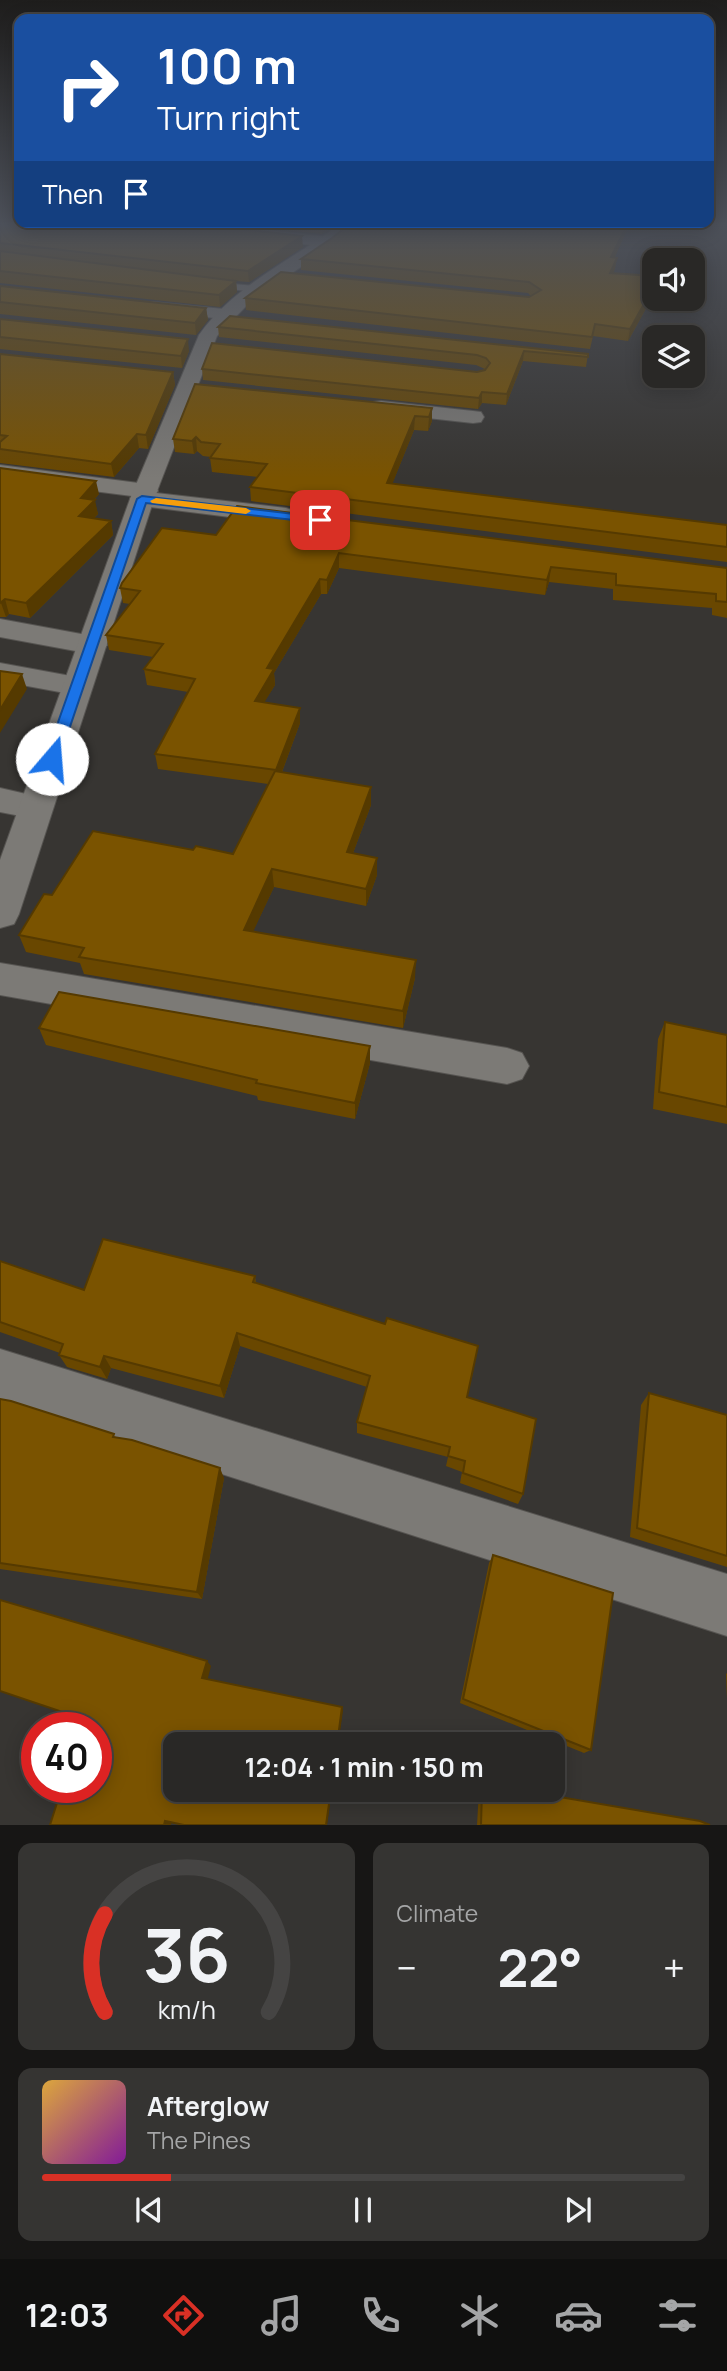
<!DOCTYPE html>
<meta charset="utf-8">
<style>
body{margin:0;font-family:Manrope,sans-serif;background:#353432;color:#f1f3f6;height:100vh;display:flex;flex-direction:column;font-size:26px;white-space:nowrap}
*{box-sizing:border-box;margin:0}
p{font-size:23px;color:#a5a6a7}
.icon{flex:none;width:38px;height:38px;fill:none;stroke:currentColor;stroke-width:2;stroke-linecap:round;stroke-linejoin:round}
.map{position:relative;height:1825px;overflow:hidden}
.drawer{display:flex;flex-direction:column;gap:18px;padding:18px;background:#171615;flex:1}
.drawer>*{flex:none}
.guide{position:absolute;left:14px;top:14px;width:700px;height:214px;border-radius:14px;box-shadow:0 4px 18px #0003,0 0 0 2px #454443;background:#1a4fa0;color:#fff;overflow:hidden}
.controls{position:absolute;left:642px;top:248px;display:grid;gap:14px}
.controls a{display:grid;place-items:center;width:63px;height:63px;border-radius:14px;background:#292826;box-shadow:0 4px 18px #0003,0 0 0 2px #454443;font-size:35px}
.speed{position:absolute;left:21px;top:1712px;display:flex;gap:14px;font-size:35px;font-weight:700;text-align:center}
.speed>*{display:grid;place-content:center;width:91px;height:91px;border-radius:50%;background:#292826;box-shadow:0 4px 18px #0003,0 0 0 2px #454443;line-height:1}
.speed .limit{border:10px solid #d22;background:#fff;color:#111}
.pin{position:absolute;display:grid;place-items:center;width:60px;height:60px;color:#fff;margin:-30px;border-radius:14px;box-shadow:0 4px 10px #0006}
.me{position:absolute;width:77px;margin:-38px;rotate:18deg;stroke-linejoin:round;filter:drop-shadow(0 0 5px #0008)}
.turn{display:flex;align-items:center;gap:24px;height:147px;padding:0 28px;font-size:32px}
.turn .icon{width:91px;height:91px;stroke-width:2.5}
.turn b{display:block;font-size:49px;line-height:60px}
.then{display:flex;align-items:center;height:66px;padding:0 28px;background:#0003;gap:14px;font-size:26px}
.big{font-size:52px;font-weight:700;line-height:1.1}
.drawer .widget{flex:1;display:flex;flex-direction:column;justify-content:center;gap:10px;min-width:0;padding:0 24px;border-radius:14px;background:#353432}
.drawer .dial{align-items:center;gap:0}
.dial svg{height:182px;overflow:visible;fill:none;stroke:#454443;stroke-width:7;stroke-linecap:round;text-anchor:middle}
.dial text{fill:#f1f3f6;stroke:none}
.song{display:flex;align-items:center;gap:21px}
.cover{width:84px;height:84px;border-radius:10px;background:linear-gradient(135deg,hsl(40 70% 55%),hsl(290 70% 35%))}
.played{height:7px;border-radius:4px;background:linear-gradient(90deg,#d93025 20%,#454443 20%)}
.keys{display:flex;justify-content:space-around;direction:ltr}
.heat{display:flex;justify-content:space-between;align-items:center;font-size:38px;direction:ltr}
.drawer .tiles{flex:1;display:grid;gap:18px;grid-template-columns:1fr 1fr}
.widget:last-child{grid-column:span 2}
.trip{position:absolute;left:163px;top:1732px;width:402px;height:70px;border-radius:14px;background:#292826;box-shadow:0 4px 18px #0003,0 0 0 2px #454443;font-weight:700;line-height:70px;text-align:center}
.menu{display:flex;height:112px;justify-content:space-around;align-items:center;background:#10100f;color:#a5a6a7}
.menu .icon{width:49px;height:49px}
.menu .current{color:#d93025}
.menu b{font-size:32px;color:#f1f3f6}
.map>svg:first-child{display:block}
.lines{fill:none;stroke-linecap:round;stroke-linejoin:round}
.lane-casing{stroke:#565451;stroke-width:2}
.street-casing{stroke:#565451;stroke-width:2}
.secondary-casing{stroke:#565451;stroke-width:2}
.lane{fill:#7c7a76;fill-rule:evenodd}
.street{fill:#7c7a76;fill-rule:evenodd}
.secondary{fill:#7c7a76;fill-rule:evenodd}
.wall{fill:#694700}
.shaded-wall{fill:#553a00}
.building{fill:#7a5300;stroke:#553a00;stroke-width:2}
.route{fill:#1a73e8;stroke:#114b97;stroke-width:2}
.slow{fill:#f59e0b}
</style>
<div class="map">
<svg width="727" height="1825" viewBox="0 0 727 1825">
<rect width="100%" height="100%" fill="#373532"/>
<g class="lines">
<g class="lane-casing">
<path id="lane" d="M209 282 256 286 260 289 256 292 212 287Z"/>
</g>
<g class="street-casing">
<path id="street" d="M161 223H204L328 237 336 242 328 247 169 228Z
M153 302 224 309 233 314 224 319 147 311 144 307 147 303Z
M381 401 473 411 481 412 484 417 481 422 473 423 373 412 370 407 373 402Z
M0 465 146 484 155 486 158 491 156 493 286 508 295 511 299 516 295 521 286 524 142 506 133 504 130 499 132 496 0 479Z
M0 619 92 636 102 639 107 645 102 651 92 654 0 637Z
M0 663 87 679 91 686 87 693 76 695 0 681Z
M0 788 48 799 53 807 48 815 36 819 0 812Z
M0 963 507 1048 522 1053 529 1066 522 1079 507 1084 0 995Z
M0 1349 727 1574V1636L0 1403Z"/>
</g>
<g class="secondary-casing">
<path id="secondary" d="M342 223H359L331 247 253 299 217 336 154 499 19 914 14 924 0 928V860L130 499 199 335C234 285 294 259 342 223Z"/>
</g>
<use href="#lane" class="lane"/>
<use href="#street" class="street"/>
<use href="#secondary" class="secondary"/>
</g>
<path class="wall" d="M0 223 303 247 249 282 236 281 237 292 220 307 0 283Z
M224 223H338L322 234Z
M627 230 614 258H617L613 273 654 276V294L628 341 593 336 590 349 246 310 245 298 529 297 531 296 528 293 301 270V259L332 238Z
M0 286 206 308 208 320 196 335 0 314Z
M0 319 189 351 182 368 0 349Z
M218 327 588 354 586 367 523 361 506 405 482 403 478 409 203 380 202 369 477 372 485 369 476 365 219 337Z
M0 354 173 372 175 385 148 449 139 448 114 477 0 463Z
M432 408V421L428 431 414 430 392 484 727 525V562L251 501 250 487 258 477 212 472 210 458 211 457 203 456 197 451 194 454 175 452 173 439Z
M0 468 99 494 94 500 98 514 94 518 111 521 113 535 30 618 9 614 6 617H0Z
M216 535 727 568V618L712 615V608L613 600V589L549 582 545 595 339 568 327 594H321L274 673 275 685 264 702 300 708V723L282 772 371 805 353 853 377 875 366 906 274 887 253 931 415 978 403 1028 84 974 80 963 26 952 19 935 52 895 193 850 233 854 268 784 158 769 155 754 188 692 147 685 144 669 153 657 109 650 106 635 130 604 123 603 120 588Z
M665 1022 727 1035V1124L653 1109 658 1039Z
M39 1028 370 1063 355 1119 258 1100 257 1096 46 1045Z
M0 1261 84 1290 255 1276 256 1283 467 1397 523 1494 518 1504 460 1483 462 1472 446 1466 448 1457 357 1433V1422L367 1387 240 1346 224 1398 111 1368 107 1379 67 1367 59 1355 60 1353 0 1332Z
M649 1393 727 1415V1567L630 1537 641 1405Z
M0 1399 116 1437 224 1478 202 1599 0 1569Z
M493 1555 591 1750 584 1753 460 1703 489 1563Z
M727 1673V1699L726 1674Z
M479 1790H519L710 1825H477Z"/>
<path class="shaded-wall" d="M322 223H338L322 234Z
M628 223 627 230 610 268 611 257Z
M302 236 303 247 249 282 248 271Z
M617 258 615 269 609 284 610 273Z
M236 281 237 292 220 307 219 295Z
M654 286V294L628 341 630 329Z
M206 308 208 320 196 335 195 323Z
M188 339 189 351 182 368 181 356Z
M524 351 523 361 506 405 507 394Z
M173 372 175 385 148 449 146 435Z
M482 392V403L478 409 479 398Z
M432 408V421L428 431 429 417Z
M415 416 414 430 387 497V483Z
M137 434 139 448 114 477 111 464Z
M196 437 197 451 194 454 192 441Z
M96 481 99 494 88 507 95 500 98 514 82 530 79 516 81 498Z
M111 521 113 535 30 618 26 603Z
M339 553V568L327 594V580Z
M551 567 549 582 545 595 547 580Z
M320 579 321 594 274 673 275 685 256 716 255 701 267 668Z
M5 599 9 614 6 617 1 603Z
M22 674 27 689 0 733V710Z
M300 708V723L277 785 276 770Z
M371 787V805L347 869V852Z
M377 858V875L366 906V889Z
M272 869 274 887 246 947 244 930Z
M416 960 415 978 403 1028V1011Z
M370 1046V1063L355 1119V1103Z
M237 1333 240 1346 224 1398 220 1386Z
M104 1356 111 1368 107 1379 100 1367Z
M220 1468 224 1478 202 1599 197 1592Z
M207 1661 211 1666 207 1682 202 1678Z
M342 1707 343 1711 338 1745H337Z
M331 1790H332L327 1825H326Z
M165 1821H172L171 1825H164Z"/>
<path class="building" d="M0 223H188L302 236 248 271 0 243Z
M351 223H628L611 257 617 258 610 273 654 276V286L630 329 595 324 592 337 245 298 281 272 529 297 541 290 529 282 301 259 332 238Z
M0 251 236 281 219 295 0 271Z
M0 286 206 308 195 323 0 302Z
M230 316 588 354V357L524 351 507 394 482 392 479 398 202 369 212 343 477 372 485 370 490 363 486 358 477 355 218 327Z
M0 319 188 339 181 356 0 337Z
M0 354 173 372 146 435 137 434 111 464 0 449V442L7 436 0 435Z
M195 384 432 408 429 417 415 416 387 483 727 525V547L250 487 267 464 210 458 220 444 201 442 196 437 192 441 173 439Z
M0 468 96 481 81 498 95 500 79 516 111 521 26 603 5 599 0 603Z
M237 506 727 568V602L716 601V594L616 585V574L551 567 547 580 339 553 327 580 320 579 267 668 274 669 255 701 300 708 276 770 155 754 195 679 144 669 163 644 106 635 140 591 120 588 122 583 162 528 216 535Z
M0 671 22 674 0 710Z
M275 771 371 787 347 852 377 858 366 889 272 869 244 930 416 960 403 1011 79 957 84 948 19 935 44 894 52 895 93 831 193 850 196 846 233 854Z
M59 992 370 1046 355 1103 256 1083 257 1080 39 1028Z
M665 1022 727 1035V1107L659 1092Z
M103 1239 255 1276 253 1282 385 1324 387 1318 478 1346 467 1397 536 1419 523 1494 463 1473 465 1461 448 1456 450 1447 357 1422 370 1376 237 1333 220 1386 104 1356 100 1367 59 1355 63 1344 0 1322V1261L84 1290Z
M649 1393 727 1415V1556L637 1528Z
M0 1399 11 1401 114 1434 113 1437 132 1440 220 1468 197 1592 0 1563Z
M493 1555 613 1593 591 1750 463 1699Z
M0 1600 207 1661 202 1678 342 1707 337 1745H175V1790H331L326 1825H184L165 1821 164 1825H50L62 1787H96V1727H81L83 1719 0 1691Z
M482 1790H519L700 1821 710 1825H481Z"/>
<linearGradient id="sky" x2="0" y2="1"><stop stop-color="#1e1d1c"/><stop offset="0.47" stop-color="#4d515a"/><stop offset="1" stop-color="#4d515a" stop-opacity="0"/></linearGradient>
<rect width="727" height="478" fill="url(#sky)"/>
<path class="route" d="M142 496 320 517 325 520 320 523 146 503 59 759 57 762H47L45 759 137 499Z"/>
<path class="slow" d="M156 498 246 508 251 511 246 514 152 503 150 501Z"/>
</svg>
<div class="controls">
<a><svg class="icon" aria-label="sound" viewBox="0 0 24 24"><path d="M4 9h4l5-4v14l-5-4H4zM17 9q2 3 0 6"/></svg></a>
<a><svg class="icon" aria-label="layers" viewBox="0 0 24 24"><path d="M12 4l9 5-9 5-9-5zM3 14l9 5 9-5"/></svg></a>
</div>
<div class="speed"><div class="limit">40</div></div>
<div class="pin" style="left:320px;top:520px;background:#d93025"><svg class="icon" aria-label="arrive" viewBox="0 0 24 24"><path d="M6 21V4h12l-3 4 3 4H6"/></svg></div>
<svg class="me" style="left:52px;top:759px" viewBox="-20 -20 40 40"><circle r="19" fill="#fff"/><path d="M0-13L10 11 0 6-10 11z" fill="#1a73e8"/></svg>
<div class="trip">12:04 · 1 min · 150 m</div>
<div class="guide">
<div class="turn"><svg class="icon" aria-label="right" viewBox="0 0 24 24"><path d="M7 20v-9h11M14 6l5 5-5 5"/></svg><div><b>100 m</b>Turn right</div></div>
<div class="then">Then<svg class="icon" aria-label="arrive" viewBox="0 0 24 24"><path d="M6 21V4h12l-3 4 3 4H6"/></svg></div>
</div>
</div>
<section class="drawer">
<div class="tiles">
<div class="widget dial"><svg viewBox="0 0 100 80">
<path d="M14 69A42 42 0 1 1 86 69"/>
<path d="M14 69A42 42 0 0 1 14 26" stroke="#d93025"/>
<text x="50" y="56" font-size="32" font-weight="700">36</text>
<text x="50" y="72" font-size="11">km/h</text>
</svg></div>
<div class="widget"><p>Climate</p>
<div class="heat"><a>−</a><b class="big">22°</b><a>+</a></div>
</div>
<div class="widget">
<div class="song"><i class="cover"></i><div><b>Afterglow</b><p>The Pines</p></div></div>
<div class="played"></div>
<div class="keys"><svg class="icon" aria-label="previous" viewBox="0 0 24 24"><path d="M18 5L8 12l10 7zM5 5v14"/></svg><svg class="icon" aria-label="pause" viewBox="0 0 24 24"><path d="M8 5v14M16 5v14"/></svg><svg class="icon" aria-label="next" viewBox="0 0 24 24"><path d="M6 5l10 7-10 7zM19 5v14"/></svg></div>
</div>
</div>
</section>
<nav class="menu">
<b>12:03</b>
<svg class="icon current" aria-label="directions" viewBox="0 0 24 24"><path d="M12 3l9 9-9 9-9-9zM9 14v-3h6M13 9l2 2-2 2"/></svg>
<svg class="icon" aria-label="music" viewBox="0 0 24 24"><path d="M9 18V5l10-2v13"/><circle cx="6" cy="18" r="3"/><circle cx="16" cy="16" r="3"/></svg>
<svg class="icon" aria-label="phone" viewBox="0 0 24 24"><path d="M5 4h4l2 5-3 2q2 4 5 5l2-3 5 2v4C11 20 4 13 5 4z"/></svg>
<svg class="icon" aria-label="climate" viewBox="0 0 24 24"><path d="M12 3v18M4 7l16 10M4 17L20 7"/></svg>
<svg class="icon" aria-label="car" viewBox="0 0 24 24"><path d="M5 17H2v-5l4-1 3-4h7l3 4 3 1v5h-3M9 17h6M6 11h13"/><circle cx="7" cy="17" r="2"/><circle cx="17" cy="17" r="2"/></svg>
<svg class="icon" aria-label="filters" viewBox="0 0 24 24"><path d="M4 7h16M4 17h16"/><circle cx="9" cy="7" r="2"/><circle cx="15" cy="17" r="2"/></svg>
</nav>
